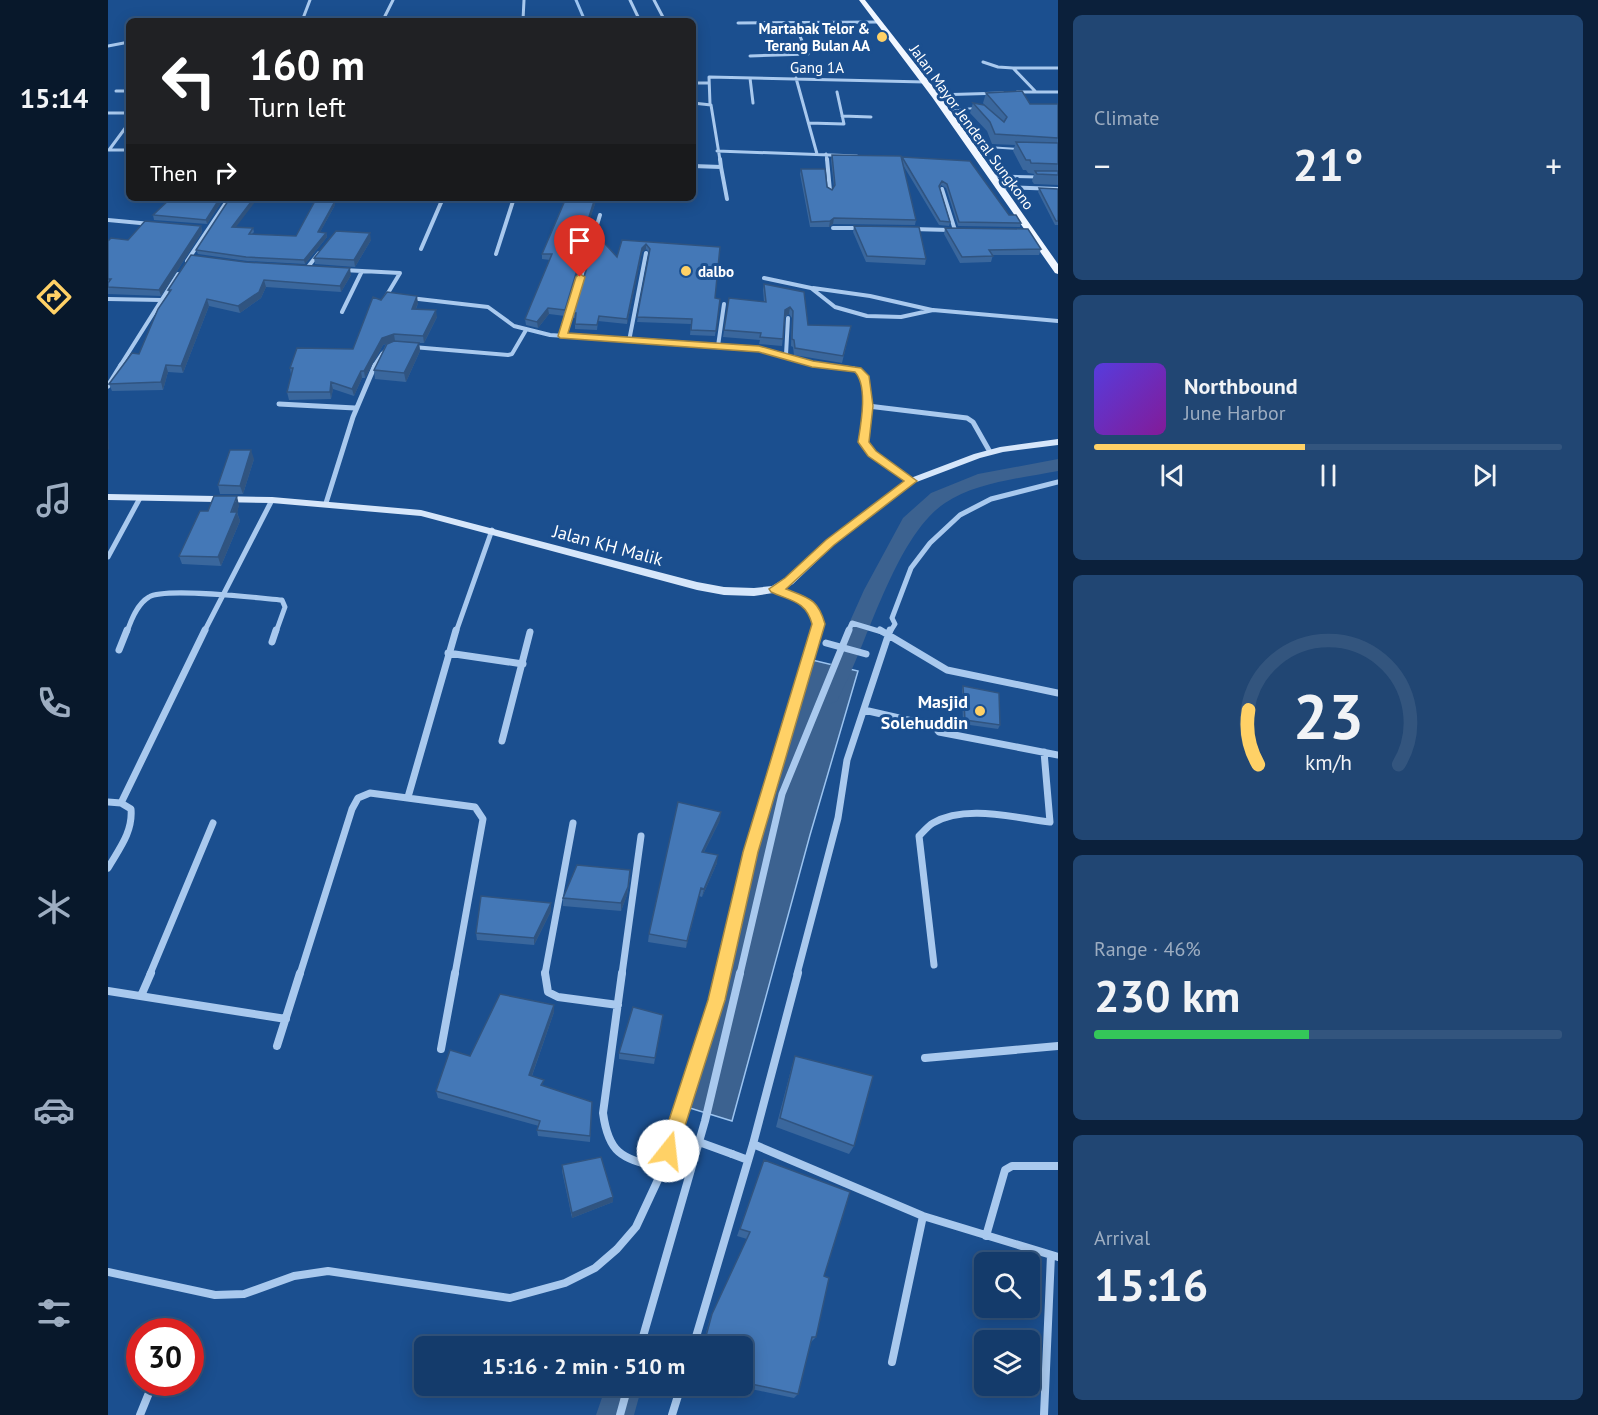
<!DOCTYPE html>
<meta charset="utf-8">
<style>
body{margin:0;font-family:"PT Sans",sans-serif;background:#214673;color:#f1f3f6;height:100vh;display:flex;flex-direction:column;font-size:22px;white-space:nowrap}
*{box-sizing:border-box;margin:0}
p{font-size:20px;color:#9dadc1}
.icon{flex:none;width:33px;height:33px;fill:none;stroke:currentColor;stroke-width:2;stroke-linecap:round;stroke-linejoin:round}
.map{position:relative;flex:1;overflow:hidden}
.drawer{display:flex;flex-direction:column;gap:15px;padding:15px;background:#0b203b;width:540px}
.drawer>*{flex:none}
.guide{position:absolute;left:18px;top:18px;width:570px;height:183px;border-radius:9px;box-shadow:0 3px 15px #0003,0 0 0 2px #33557e;background:#202124;color:#fff;overflow:hidden}
.buttons{position:absolute;left:866px;top:1252px;display:grid;gap:12px}
.buttons a{display:grid;place-items:center;width:66px;height:66px;border-radius:9px;background:#143b6b;box-shadow:0 3px 15px #0003,0 0 0 2px #33557e;font-size:30px}
.speed{position:absolute;left:18px;top:1318px;display:flex;gap:12px;font-size:30px;font-weight:700;text-align:center}
.speed>*{display:grid;place-content:center;width:78px;height:78px;border-radius:50%;background:#143b6b;box-shadow:0 3px 15px #0003,0 0 0 2px #33557e;line-height:1}
.speed .limit{border:9px solid #d22;background:#fff;color:#111}
.pin{position:absolute;display:grid;place-items:center;width:51px;height:51px;color:#fff;margin:-62px -26px;border-radius:50% 50% 50% 0;rotate:-45deg;box-shadow:0 0 6px #0007}
.pin .icon{rotate:45deg}
.me{position:absolute;width:66px;margin:-33px;rotate:16deg;stroke-linejoin:round;filter:drop-shadow(0 0 4px #0008)}
.turn{display:flex;align-items:center;gap:21px;height:126px;padding:0 24px;font-size:27px}
.turn .icon{width:78px;height:78px;stroke-width:2.5}
.turn b{display:block;font-size:42px;line-height:51px}
.then{display:flex;align-items:center;height:57px;padding:0 24px;background:#0003;gap:12px;font-size:22px}
.big{font-size:45px;font-weight:700;line-height:1.1}
.drawer .widget{flex:1;display:flex;flex-direction:column;justify-content:center;gap:9px;min-width:0;padding:0 21px;border-radius:9px;background:#214673}
.drawer .dial{align-items:center;gap:0}
.dial svg{height:156px;overflow:visible;fill:none;stroke:#33557e;stroke-width:7;stroke-linecap:round;text-anchor:middle}
.dial text{fill:#f1f3f6;stroke:none}
.song{display:flex;align-items:center;gap:18px}
.cover{width:72px;height:72px;border-radius:9px;background:linear-gradient(135deg,hsl(250 70% 55%),hsl(290 70% 35%))}
.played{height:6px;border-radius:3px;background:linear-gradient(90deg,#ffd166 45%,#33557e 45%)}
.keys{display:flex;justify-content:space-around;direction:ltr}
.heat{display:flex;justify-content:space-between;align-items:center;font-size:33px;direction:ltr}
.charge{height:9px;border-radius:4px;background:linear-gradient(90deg,#34c759 46%,#33557e 0)}
.trip{position:absolute;left:306px;top:1336px;width:339px;height:60px;border-radius:9px;background:#143b6b;box-shadow:0 3px 15px #0003,0 0 0 2px #33557e;font-weight:700;line-height:60px;text-align:center}
main{display:flex;flex:1;min-height:0}
.tab-bar{display:flex;flex-direction:column;width:108px;justify-content:space-around;align-items:center;background:#08182b;color:#9dadc1}
.tab-bar .icon{width:42px;height:42px}
.tab-bar .selected{color:#ffd166}
.tab-bar b{font-size:27px;color:#f1f3f6}
.map>svg:first-child{display:block}
.water{fill:#3c6290;stroke:#9cc4f0;stroke-width:1.5}
.lines{fill:none;stroke-linecap:round;stroke-linejoin:round}
.stream{stroke:#9cc4f0;stroke-width:3}
.canal{fill:#3c6290;fill-rule:evenodd}
.lane-far1{stroke:#a9c9ee;stroke-width:2}
.lane{stroke:#a9c9ee;stroke-width:3}
.street-far4{stroke:#a9c9ee;stroke-width:3}
.street-far3{stroke:#a9c9ee;stroke-width:4}
.street-far2{stroke:#a9c9ee;stroke-width:5}
.street-far1{stroke:#a9c9ee;stroke-width:7}
.street{stroke:#a9c9ee;stroke-width:8}
.secondary{fill:#d6e6fa;fill-rule:evenodd}
.primary{fill:#f0f6ff;fill-rule:evenodd}
.street-bridge-far1{stroke:#a9c9ee;stroke-width:7}
.street-bridge{stroke:#a9c9ee;stroke-width:8}
.wall{fill:#3a679d}
.shaded-wall{fill:#305480}
.building{fill:#4478b7;stroke:#305480;stroke-width:1.5}
.route{fill:#ffd166;stroke:#a68842;stroke-width:1.5}
.poi-dot{fill:#ffd166;stroke:#1b4f8f;stroke-width:2}
.labels{text-anchor:middle;dominant-baseline:central;stroke-width:6;stroke-linejoin:round;paint-order:stroke}
.far-poi-label{font-size:15px;font-weight:bold;fill:#fff;stroke:#1b4f8f;text-anchor:end}
.far-street-label{font-size:15px;fill:#fff;stroke:#1b4f8f}
.street-label{font-size:18px;fill:#fff;stroke:#1b4f8f}
.poi-label{font-size:18px;font-weight:bold;fill:#fff;stroke:#1b4f8f;text-anchor:end}
</style>
<main>
<nav class="tab-bar">
<b>15:14</b>
<svg class="icon selected" aria-label="directions" viewBox="0 0 24 24"><path d="M12 3l9 9-9 9-9-9zM9 14v-3h6M13 9l2 2-2 2"/></svg>
<svg class="icon" aria-label="music" viewBox="0 0 24 24"><path d="M9 18V5l10-2v13"/><circle cx="6" cy="18" r="3"/><circle cx="16" cy="16" r="3"/></svg>
<svg class="icon" aria-label="phone" viewBox="0 0 24 24"><path d="M5 4h4l2 5-3 2q2 4 5 5l2-3 5 2v4C11 20 4 13 5 4z"/></svg>
<svg class="icon" aria-label="climate" viewBox="0 0 24 24"><path d="M12 3v18M4 7l16 10M4 17L20 7"/></svg>
<svg class="icon" aria-label="car" viewBox="0 0 24 24"><path d="M5 17H2v-5l4-1 3-4h7l3 4 3 1v5h-3M9 17h6M6 11h13"/><circle cx="7" cy="17" r="2"/><circle cx="17" cy="17" r="2"/></svg>
<svg class="icon" aria-label="filters" viewBox="0 0 24 24"><path d="M4 7h16M4 17h16"/><circle cx="9" cy="7" r="2"/><circle cx="15" cy="17" r="2"/></svg>
</nav>
<div class="map">
<svg width="950" height="1415" viewBox="0 0 950 1415">
<rect width="100%" height="100%" fill="#1b4f8f"/>
<path class="water" d="M700 659 750 671 702 835 624 1121 572 1105Z"/>
<g class="lines">
<path class="stream" d="M468 0 477 21"/>
<path class="canal" d="M950 459V471C914 478 868 482 837 503 786 537 759 647 729 701L721 704 713 701 709 695 756 590 795 518 823 493 870 474Z
M498 1386H534L526 1415H488Z"/>
<path class="lane-far1" d="M838 110 869 108
M864 146 911 149"/>
<path class="lane" d="M884 176 929 177"/>
<path class="street-far4" d="M522 0 532 21
M546 0 557 21
M277 16 285 0
M415 20 416 0
M194 21 202 0
M630 23 771 22
M0 46 21 42
M642 56 700 54 686 23
M875 62 890 67 905 68
M642 78 645 103
M688 78 709 154
M585 83H600
M8 91H21
M927 91 905 68H950
M909 92H950
M827 95 895 93
M585 103 603 105 612 160
M602 104 601 77 817 82
M0 113H21
M734 116 763 117
M701 123 736 124 729 92
M1 150 21 123
M1 150H21
M609 151 749 156
M718 154 719 160"/>
<path class="street-far3" d="M719 159 722 191
M585 166 613 167 612 159
M613 167 619 199
M893 187 950 189
M834 189 847 230
M0 220 43 224
M725 228H752
M804 229 842 230
M313 249 335 198
M388 254 406 198
M79 261 121 198
M199 268 211 253
M235 270 292 273 277 298
M656 278 703 288 727 307 759 316 793 317 825 310 950 321
M705 288 762 296 824 310
M302 298 380 307 406 326 442 335 651 349 704 364 724 366
M0 299 53 300
M234 312 254 271
M455 336 492 215
M521 341 538 253
M610 346 616 304
M305 347 400 355 404 354 418 330
M678 355 680 318
M12 366 70 274
M266 366 274 354 283 346"/>
<path class="street-far2" d="M711 365 746 369 756 376 760 406 756 442 764 454 803 481
M0 386 13 365
M171 404 247 408
M760 406 859 418 865 422 882 452
M218 503 245 417 267 365
M0 557 32 498
M667 589 700 604 711 624 709 632
M19 632C23 620 29 604 41 597 57 587 150 598 174 600L177 607 168 632
M96 632 164 500
M348 632 384 530
M740 632 744 623 774 632
M782 632 787 624 784 618 803 568 822 543 852 515 883 499 950 482"/>
<path class="street-far1" d="M772 630 839 670 950 693
M164 642 168 630
M11 650 19 630
M340 653 415 664
M756 710 826 726 831 732 950 755
M394 741 422 632
M300 797 348 630
M0 802 13 803 23 809C25 832 11 849 0 868
M13 803 97 630
M826 965 811 836C815 832 820 826 825 823 858 804 906 818 942 822L936 752
M42 974 105 823
M192 974 244 809 250 798 262 793 367 807 375 819 347 974
M437 974 465 823
M514 974 533 836
M614 974 642 852 709 630
M632 974 674 794 741 630
M689 974 730 818 739 760 782 630"/>
<path class="street" d="M437 973 440 992 450 997 510 1005
M514 973 495 1113C501 1157 516 1158 555 1169
M0 991 178 1019
M33 996 43 973
M169 1046 192 973
M333 1049 347 973
M817 1058 950 1046
M565 1133 580 1138
M645 1144 815 1216 950 1257
M624 1154 640 1160
M878 1236 897 1170 904 1166H950
M0 1272 107 1295 136 1294 186 1276 220 1271 402 1298 457 1283 487 1268 509 1249 528 1227 555 1169 608 1000 614 973
M532 1347 597 1121 632 973
M585 1347 645 1144 690 973
M784 1362 815 1216
M32 1415 45 1383
M512 1415 520 1386
M564 1415 573 1386
M936 1415 943 1255"/>
<path class="secondary" d="M950 439V445L895 452 872 458 806 483 726 545 685 584 671 592 646 596 616 595 589 590 313 516 164 503 0 500V494L164 497 313 510 589 582 616 587 646 588 664 586 677 578 718 541 800 479 866 454 892 447Z"/>
<path class="primary" d="M751 0H757L830 93 950 264V274L947 273 824 97Z"/>
<path class="street-bridge-far1" d="M718 643 758 654"/>
<path class="street-bridge" d="M580 1138 624 1154"/>
</g>
<path class="wall" d="M878 93 922 104H950V185L926 184 924 181 926 174 920 173 918 170H915L905 151 907 145 884 144 879 131 862 113 865 103 881 110 875 103Z
M724 155 794 157 901 215 913 223 912 227 850 226 838 188 833 185 832 188 842 222 841 226 831 225 795 165 808 220 807 225 725 224 721 227H702L692 174 693 169 724 190 726 187 723 160Z
M931 188 950 189V225H947L930 192Z
M63 198H116L99 224 46 220 45 215Z
M489 198 480 224 482 227V233L457 316 441 314 430 328 418 325 417 319 442 260 434 259V254Z
M227 205 212 232 218 233 219 237 197 264 139 261 90 254 88 250 128 227 145 228 146 232 144 234 188 236Z
M93 226 94 232 53 296 0 294V241L20 240Z
M746 226 818 259 817 265 758 262 745 232Z
M837 228 933 249 931 255H885L883 262 852 263 836 234Z
M263 240 247 267 207 264 206 258Z
M514 240 612 247 607 298 612 299 607 336 582 335 583 324 529 322 542 253 538 249 534 252 519 324 490 321 489 330 467 329V318H465V313L509 257Z
M137 262 243 275 233 292 158 287 153 298 132 313 101 306 75 373 60 372 55 390 4 391 1 384 31 354 61 293 60 290Z
M656 284 696 292 700 325 743 326 734 363 686 355 685 347 683 346 684 318 681 314 677 317 674 346 651 344 652 340 615 337 621 298 656 302 655 290Z
M273 300 310 303 308 309 329 317 316 343H311L312 351 298 382 267 379 266 370 278 344 275 345 257 378H254L246 396 225 389 223 399 181 400 179 392 183 375 182 368 245 349Z
M146 459 135 494H112L110 485Z
M131 505 129 512 132 521 113 566 74 564 71 556 100 511Z
M855 686 892 725 890 729 855 724 854 690Z
M612 820 596 852 609 863 594 897 591 896 578 948 540 942 541 934Z
M522 878 519 895 513 911 455 906V898Z
M443 911 426 945 369 940 368 933Z
M446 1012 424 1076 436 1086 484 1102 482 1142 430 1136 429 1130 431 1126 330 1098 328 1091 362 1056Z
M554 1022 546 1064 511 1059V1053Z
M687 1056 746 1146 741 1154 668 1127 684 1066Z
M656 1160 716 1276 708 1337 703 1342 690 1394 686 1398 629 1386H634V1347H594L602 1319 639 1239 629 1236Z
M454 1165 505 1197V1202L464 1218 454 1171Z"/>
<path class="shaded-wall" d="M112 198H116L99 224 98 220Z
M146 198H150L125 231 124 227Z
M487 198H489L479 228V223Z
M227 201V205L210 236V232Z
M726 218 725 224 721 227 722 221Z
M93 226 94 232 53 296 51 290Z
M482 227V233L457 316V310Z
M218 233 219 237 197 264 196 260Z
M262 233 263 240 247 267 246 260Z
M538 244V249L534 252 519 324V319L534 248Z
M242 268 243 275 233 292 232 286Z
M156 280 158 287 153 298 132 313 130 306Z
M309 296 310 303 305 316 304 309Z
M99 299 101 306 75 373 73 366Z
M682 307 681 314 676 317 677 310Z
M440 308 441 314 430 328 429 322Z
M328 310 329 317 316 343 315 336Z
M286 334 287 341 275 345 257 378 256 371 274 338Z
M311 343 312 351 298 382 296 373Z
M58 365 60 372 55 390 53 382Z
M253 371 254 378 246 396 244 389Z
M223 382 225 389 223 399 222 392Z
M0 423 1 449 0 450Z
M143 450 146 459 135 494 132 486Z
M129 496 131 505 129 513 132 521 113 566 110 557Z
M613 812 612 820 592 860 594 852Z
M610 855 609 863 594 897 596 889Z
M522 870 519 895 513 911V903Z
M593 888 578 948 579 941Z
M443 903V911L426 945V938Z
M446 1005V1012L422 1081 421 1075Z
M505 1197V1202L464 1218V1213Z"/>
<path class="building" d="M914 91 922 104H950V138L887 134 882 122 865 103 876 105 896 122 899 117 878 93Z
M908 142 950 143V164L923 163 922 160H918Z
M724 155 793 156 808 220 726 218 722 221 703 222 693 169H717L719 187 724 190 727 185Z
M794 157 862 161 901 215H908L913 223 851 222 839 184 834 181 831 186 842 222 832 221Z
M927 171H950V175L929 174Z
M931 188 950 189V221H948Z
M63 198H112L98 220 45 215Z
M122 198H146L124 227 145 228 141 234 188 236 207 201H227L210 232 218 233 196 260 138 257 88 250Z
M458 198H487L479 223 482 227 457 310 440 308 429 322 417 319 444 254H434Z
M37 221 93 226 51 290 0 287V283L3 279H0V241L3 238 20 240Z
M746 226 811 227 818 259 759 256Z
M837 228 920 229 933 249 881 250 885 256 854 257Z
M228 231 262 233 246 260 206 258Z
M489 235 509 257 514 240 612 247 607 298 612 299 608 331 583 330 584 319 529 317 542 249 538 244 534 248 519 319 491 316 489 325 467 324 468 313H465Z
M83 255 137 262 242 268 232 286 156 280 151 292 130 306 99 299 73 366 58 365 53 382 1 384 24 353 31 354 50 309 63 290H60Z
M656 284 696 292 700 325 743 326 735 356 687 348 686 340 684 339 685 311 682 307 677 310 675 339 652 337 653 333 616 330 621 298 658 302Z
M279 292 309 296 304 309 328 310 315 336 286 334 274 338 256 371H253L244 389 223 382 222 392H179L185 368H182L189 348 245 349 265 297 273 300Z
M286 341 311 343 296 373 266 370 279 344Z
M122 450H143L132 486 110 485Z
M106 496H129L123 512H129L110 557 71 556 92 511H100Z
M855 686 891 693 892 725 857 720Z
M570 802 613 812 594 852 610 855 596 889 593 888 579 941 541 934Z
M469 865 522 870 520 887 513 903 455 898Z
M373 896 443 903 426 938 368 933Z
M392 994 446 1005 421 1075 436 1080 433 1085 484 1102 482 1136 429 1130 432 1121 328 1091 342 1050 362 1056Z
M525 1007 555 1015 547 1058 511 1053Z
M687 1056 765 1076 746 1146 672 1118Z
M493 1157 505 1197 464 1213 454 1165Z
M656 1160 742 1192 716 1276 721 1278 708 1337H704L690 1394 634 1382V1347H595L604 1314 642 1232 632 1229Z"/>
<path class="route" d="M472 274 477 277 460 333 651 346 705 361 753 368 761 376 765 406 761 442 768 451 809 481 726 545 678 589C701 598 710 599 717 624L650 852 617 1000 569 1151 566 1158 560 1160 553 1158 551 1151 600 1000 635 852 704 624C698 601 683 601 663 592L661 589 677 578 718 540 796 481 760 456 750 442C753 424 760 386 747 372L704 367 651 352 452 338 450 336 468 277Z"/>
<g class="poi-dot">
<circle cx="774" cy="37" r="6"/>
<circle cx="578" cy="271" r="6"/>
<circle cx="872" cy="711" r="6"/>
</g>
<g class="labels">
<g class="far-poi-label">
<text x="762" y="28">Martabak Telor &amp;<tspan x="762" dy="17">Terang Bulan AA</tspan></text>
<text x="590" y="271" text-anchor="start">dalbo</text>
</g>
<g class="far-street-label">
<text x="709" y="67">Gang 1A</text>
<text transform="translate(864 127) rotate(54)">Jalan Mayor Jenderal Sungkono</text>
</g>
<g class="street-label">
<text transform="translate(500 545) rotate(15)">Jalan KH Malik</text>
</g>
<g class="poi-label">
<text x="860" y="701">Masjid<tspan x="860" dy="21">Solehuddin</tspan></text>
</g>
</g>
</svg>
<div class="buttons">
<a><svg class="icon" aria-label="search" viewBox="0 0 24 24"><circle cx="10" cy="10" r="6"/><path d="M15 15l6 6"/></svg></a>
<a><svg class="icon" aria-label="layers" viewBox="0 0 24 24"><path d="M12 4l9 5-9 5-9-5zM3 14l9 5 9-5"/></svg></a>
</div>
<div class="speed"><div class="limit">30</div></div>
<div class="pin" style="left:472px;top:277px;background:#d93025"><svg class="icon" aria-label="arrive" viewBox="0 0 24 24"><path d="M6 21V4h12l-3 4 3 4H6"/></svg></div>
<svg class="me" style="left:560px;top:1151px" viewBox="-20 -20 40 40"><circle r="19" fill="#fff"/><path d="M0-13L10 11 0 6-10 11z" fill="#ffd166"/></svg>
<div class="trip">15:16 · 2 min · 510 m</div>
<div class="guide">
<div class="turn"><svg class="icon" aria-label="left" viewBox="0 0 24 24"><path d="M17 20v-9H6M10 6l-5 5 5 5"/></svg><div><b>160 m</b>Turn left</div></div>
<div class="then">Then<svg class="icon" aria-label="right" viewBox="0 0 24 24"><path d="M7 20v-9h11M14 6l5 5-5 5"/></svg></div>
</div>
</div>
<section class="drawer">
<div class="widget"><p>Climate</p>
<div class="heat"><a>−</a><b class="big">21°</b><a>+</a></div>
</div>
<div class="widget">
<div class="song"><i class="cover"></i><div><b>Northbound</b><p>June Harbor</p></div></div>
<div class="played"></div>
<div class="keys"><svg class="icon" aria-label="previous" viewBox="0 0 24 24"><path d="M18 5L8 12l10 7zM5 5v14"/></svg><svg class="icon" aria-label="pause" viewBox="0 0 24 24"><path d="M8 5v14M16 5v14"/></svg><svg class="icon" aria-label="next" viewBox="0 0 24 24"><path d="M6 5l10 7-10 7zM19 5v14"/></svg></div>
</div>
<div class="widget dial"><svg viewBox="0 0 100 80">
<path d="M14 69A42 42 0 1 1 86 69"/>
<path d="M14 69A42 42 0 0 1 9 41" stroke="#ffd166"/>
<text x="50" y="56" font-size="32" font-weight="700">23</text>
<text x="50" y="72" font-size="11">km/h</text>
</svg></div>
<div class="widget"><p>Range · 46%</p><b class="big">230 km</b><div class="charge"></div></div>
<div class="widget"><p>Arrival</p><b class="big">15:16</b></div>
</section>
</main>
